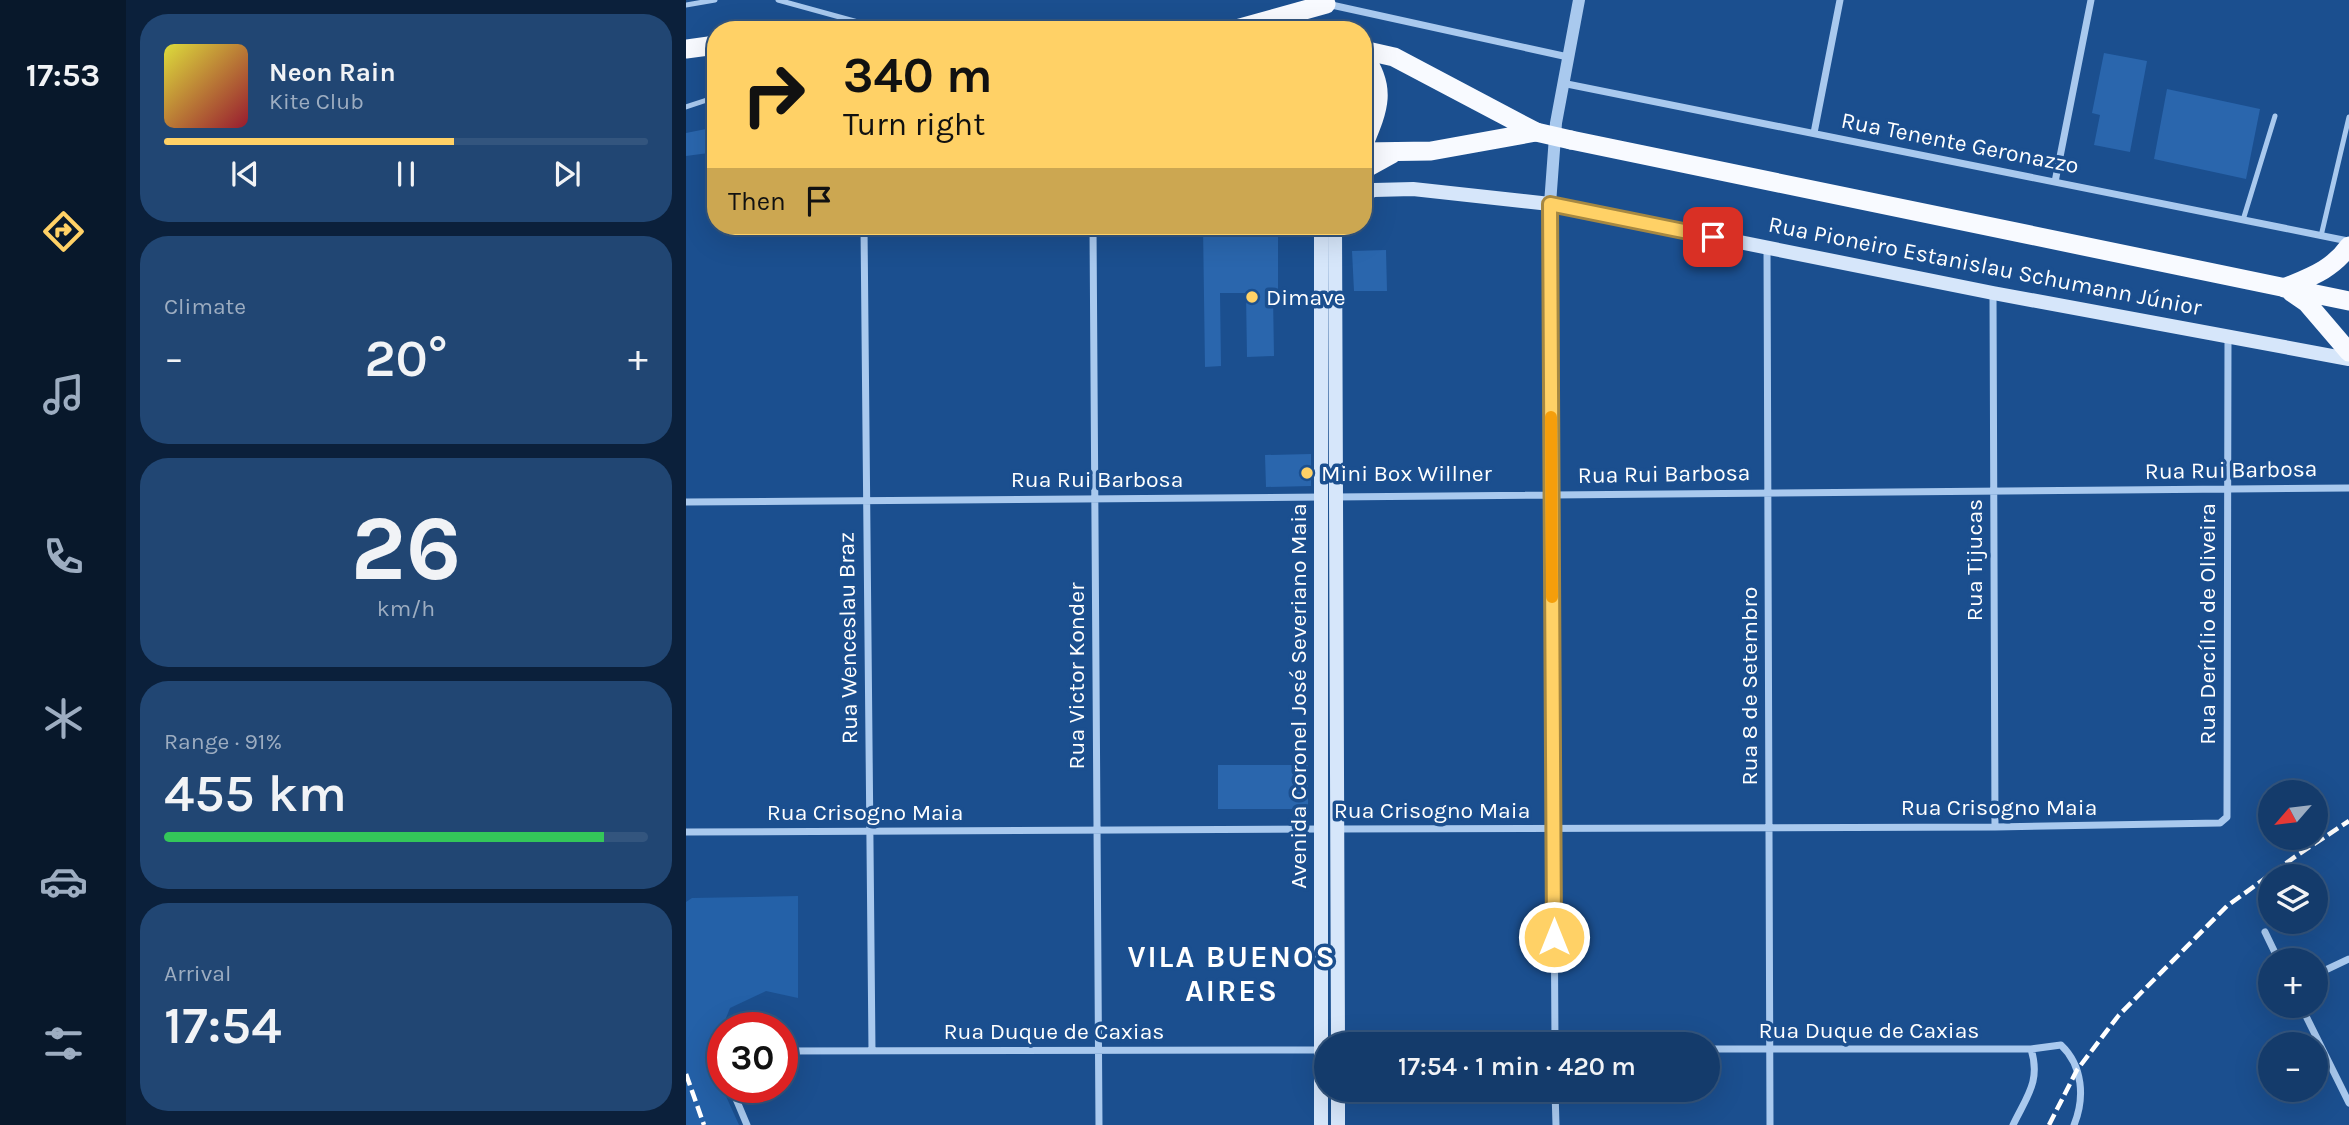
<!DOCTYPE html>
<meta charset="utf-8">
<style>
body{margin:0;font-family:Karla,sans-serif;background:#214673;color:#f1f3f6;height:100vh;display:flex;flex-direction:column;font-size:26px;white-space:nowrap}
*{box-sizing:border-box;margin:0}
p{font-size:23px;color:#9dadc1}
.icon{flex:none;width:38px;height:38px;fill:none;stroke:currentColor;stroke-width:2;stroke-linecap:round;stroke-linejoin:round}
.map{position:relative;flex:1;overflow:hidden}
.panel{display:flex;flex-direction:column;gap:14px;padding:14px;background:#0b203b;width:560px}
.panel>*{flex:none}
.top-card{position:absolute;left:21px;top:21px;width:665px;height:214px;border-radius:28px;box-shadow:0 7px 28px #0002,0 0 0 2px #33557e;background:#ffd166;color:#111;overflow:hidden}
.needle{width:46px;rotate:242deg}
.tools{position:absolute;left:1572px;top:780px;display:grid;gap:14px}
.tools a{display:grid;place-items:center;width:70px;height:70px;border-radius:50%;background:#143b6b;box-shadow:0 7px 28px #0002,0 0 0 2px #33557e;font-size:35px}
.speed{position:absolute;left:21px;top:1012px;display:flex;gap:14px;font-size:35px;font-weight:700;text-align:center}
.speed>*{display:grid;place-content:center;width:91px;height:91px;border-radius:50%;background:#143b6b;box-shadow:0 7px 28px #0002,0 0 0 2px #33557e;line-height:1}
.speed .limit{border:10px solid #d22;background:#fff;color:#111}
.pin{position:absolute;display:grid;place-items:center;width:60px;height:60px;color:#fff;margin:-30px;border-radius:14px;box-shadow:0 4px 10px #0006}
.me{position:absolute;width:77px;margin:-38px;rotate:0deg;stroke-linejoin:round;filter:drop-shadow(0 0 5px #0008)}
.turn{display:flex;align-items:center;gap:24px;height:147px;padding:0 21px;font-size:32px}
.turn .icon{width:91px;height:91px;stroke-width:2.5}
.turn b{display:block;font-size:49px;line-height:60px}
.then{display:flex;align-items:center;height:66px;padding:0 21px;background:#0003;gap:14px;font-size:26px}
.big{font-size:52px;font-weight:600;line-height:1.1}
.panel .card{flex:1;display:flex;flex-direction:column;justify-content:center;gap:10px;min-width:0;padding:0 24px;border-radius:28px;background:#214673}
.panel .dial{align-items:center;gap:0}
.dial b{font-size:91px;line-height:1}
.song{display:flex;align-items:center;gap:21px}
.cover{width:84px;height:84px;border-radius:10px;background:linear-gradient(135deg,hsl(60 70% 55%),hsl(350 70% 35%))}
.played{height:7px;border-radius:4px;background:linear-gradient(90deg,#ffd166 60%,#33557e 60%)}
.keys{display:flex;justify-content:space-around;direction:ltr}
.heat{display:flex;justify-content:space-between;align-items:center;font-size:38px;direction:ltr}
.charge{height:10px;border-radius:5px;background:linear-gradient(90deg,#34c759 91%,#33557e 0)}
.trip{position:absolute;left:628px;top:1032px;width:406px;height:70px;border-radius:35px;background:#143b6b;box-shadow:0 7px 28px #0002,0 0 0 2px #33557e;font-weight:600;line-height:70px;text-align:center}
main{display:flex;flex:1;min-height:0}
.tab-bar{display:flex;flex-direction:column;width:126px;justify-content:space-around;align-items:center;background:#08182b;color:#9dadc1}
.tab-bar .icon{width:49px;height:49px}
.tab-bar .current{color:#ffd166}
.tab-bar b{font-size:32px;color:#f1f3f6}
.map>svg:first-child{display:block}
.green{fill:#2461a8}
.building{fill:#2a66ad}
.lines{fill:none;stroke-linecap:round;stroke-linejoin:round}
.service{stroke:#a9c9ee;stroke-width:5}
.minor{stroke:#a9c9ee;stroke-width:7}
.tertiary{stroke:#a9c9ee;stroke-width:12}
.secondary{stroke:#d6e6fa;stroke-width:14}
.trunk{stroke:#f8faff;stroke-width:19}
.rail{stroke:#fff;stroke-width:4.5;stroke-dasharray:12 5;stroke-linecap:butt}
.trunk-bridge{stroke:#f8faff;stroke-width:19}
.route-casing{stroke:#a68842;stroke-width:18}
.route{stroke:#ffd166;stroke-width:12}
.slow{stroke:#f59e0b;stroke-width:12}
.poi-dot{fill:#ffd166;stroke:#1b4f8f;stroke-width:2.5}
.labels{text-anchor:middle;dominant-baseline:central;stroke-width:7;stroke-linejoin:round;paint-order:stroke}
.street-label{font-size:23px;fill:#fff;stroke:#1b4f8f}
.poi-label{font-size:23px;fill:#fff;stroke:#1b4f8f;text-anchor:start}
.district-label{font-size:30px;font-weight:bold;letter-spacing:2px;fill:#fff;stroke:#1b4f8f}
</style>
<main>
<nav class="tab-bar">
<b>17:53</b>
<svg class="icon current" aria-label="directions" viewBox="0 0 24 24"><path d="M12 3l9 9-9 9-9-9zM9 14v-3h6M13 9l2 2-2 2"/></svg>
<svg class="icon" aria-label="music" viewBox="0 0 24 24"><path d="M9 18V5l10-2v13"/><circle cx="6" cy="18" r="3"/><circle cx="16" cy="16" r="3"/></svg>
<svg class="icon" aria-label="phone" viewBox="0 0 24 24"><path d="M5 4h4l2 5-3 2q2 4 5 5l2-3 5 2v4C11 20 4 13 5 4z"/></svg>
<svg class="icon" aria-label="climate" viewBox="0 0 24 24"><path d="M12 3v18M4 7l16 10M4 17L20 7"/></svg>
<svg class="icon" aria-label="car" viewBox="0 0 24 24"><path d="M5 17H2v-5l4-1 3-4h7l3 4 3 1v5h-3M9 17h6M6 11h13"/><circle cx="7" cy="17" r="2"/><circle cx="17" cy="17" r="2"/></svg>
<svg class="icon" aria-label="filters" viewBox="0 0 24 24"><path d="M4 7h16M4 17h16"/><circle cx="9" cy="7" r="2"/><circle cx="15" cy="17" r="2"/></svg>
</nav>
<section class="panel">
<div class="card">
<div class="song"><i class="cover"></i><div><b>Neon Rain</b><p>Kite Club</p></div></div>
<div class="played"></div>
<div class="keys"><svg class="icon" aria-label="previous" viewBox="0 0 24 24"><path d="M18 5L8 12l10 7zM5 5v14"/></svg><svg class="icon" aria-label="pause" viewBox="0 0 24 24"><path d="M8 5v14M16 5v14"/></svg><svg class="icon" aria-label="next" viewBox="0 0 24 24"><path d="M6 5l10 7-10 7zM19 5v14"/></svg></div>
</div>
<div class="card"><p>Climate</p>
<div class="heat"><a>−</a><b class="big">20°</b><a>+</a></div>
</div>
<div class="card dial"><b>26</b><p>km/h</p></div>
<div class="card"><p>Range · 91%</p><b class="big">455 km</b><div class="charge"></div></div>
<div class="card"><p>Arrival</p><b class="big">17:54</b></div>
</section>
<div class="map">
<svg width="1663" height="1125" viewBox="0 0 1663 1125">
<rect width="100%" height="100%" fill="#1b4f8f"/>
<path class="green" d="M112 896V998L80 991 44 1008 26 1053 39 1094 53 1125H0V902L6 898Z"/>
<path class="building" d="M1418 53 1461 61 1444 152 1408 145 1414 115 1406 113Z
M1481 89 1574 109 1560 179 1468 159Z
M25 128 30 152 0 156V133Z
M517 226H592V295L587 296 588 356 561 357 560 293H534L535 366 519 367Z
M700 250 701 291H668L666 251Z
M625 454V486L580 487 579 455Z
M532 765H622V809H532Z"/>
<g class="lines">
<path class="service" d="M92 0 201 30
M0 5 29 0
M0 107 30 97
M1557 220 1589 116
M1635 236 1663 117"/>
<path class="minor" d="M641 4 882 57
M876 83 1662 241
M1128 133 1154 0
M1369 182 1405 0
M864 204 869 1045
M178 226 186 1051
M407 226 413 1125
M1081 248 1084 1125
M1307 293 1309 827
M648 497 1663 488
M0 502 636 497
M649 829 1309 827 1534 823 1541 817 1542 337
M0 832 637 829
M1579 932 1593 961
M1629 975 1663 959
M1615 1006 1663 1103
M1022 1049H1345L1375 1045C1397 1066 1399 1098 1388 1125
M96 1051 635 1050
M45 1087 61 1125
M869 1090 870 1125
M1327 1125C1341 1096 1355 1081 1345 1049"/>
<path class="tertiary" d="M864 204 870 123 893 0"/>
<path class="secondary" d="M677 195 688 190 727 189 864 204 1307 293 1663 359
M635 226V1125
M649 226 652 1045
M652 1090V1125"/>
<path class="trunk" d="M547 30 640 4
M0 49 30 45
M677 50 708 57 850 132
M677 55C702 89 692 110 677 146
M885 140 1663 301
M677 152 745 151 850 132
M677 170 706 154
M1598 288C1624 277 1646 270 1663 246
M1605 292 1621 303 1663 352"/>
<path class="rail" d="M0 1074 18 1125
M1363 1125 1391 1070 1433 1015 1541 906 1610 856 1663 821"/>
<path class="trunk-bridge" d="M850 132 885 140"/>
</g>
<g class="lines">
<g class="route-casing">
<path id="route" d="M868 937 864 204 1027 237"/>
</g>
<use href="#route" class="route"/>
<path class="slow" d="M865 417 866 597"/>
</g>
<g class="poi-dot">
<circle cx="566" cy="297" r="7"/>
<circle cx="621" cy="473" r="7"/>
</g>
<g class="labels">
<g class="street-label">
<text transform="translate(1274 143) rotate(11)">Rua Tenente Geronazzo</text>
<text transform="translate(1299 266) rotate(11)">Rua Pioneiro Estanislau Schumann Júnior</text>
<text transform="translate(1545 470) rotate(-1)">Rua Rui Barbosa</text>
<text transform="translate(978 474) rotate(-1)">Rua Rui Barbosa</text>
<text x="411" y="479">Rua Rui Barbosa</text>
<text transform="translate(1288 560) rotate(-90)">Rua Tijucas</text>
<text transform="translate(1521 624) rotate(-90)">Rua Dercílio de Oliveira</text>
<text transform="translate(162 638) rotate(-91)">Rua Wenceslau Braz</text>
<text transform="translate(390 676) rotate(-90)">Rua Victor Konder</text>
<text transform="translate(1063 686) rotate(-90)">Rua 8 de Setembro</text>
<text transform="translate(612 696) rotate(-90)">Avenida Coronel José Severiano Maia</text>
<text x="1313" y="807">Rua Crisogno Maia</text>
<text x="746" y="810">Rua Crisogno Maia</text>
<text x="179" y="812">Rua Crisogno Maia</text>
<text x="1183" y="1030">Rua Duque de Caxias</text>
<text x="368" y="1031">Rua Duque de Caxias</text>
</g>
<g class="poi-label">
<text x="580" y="297">Dimave</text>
<text x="635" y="473">Mini Box Willner</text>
</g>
<g class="district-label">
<text x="546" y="957">VILA BUENOS<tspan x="546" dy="34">AIRES</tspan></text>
</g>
</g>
</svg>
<div class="tools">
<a><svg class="needle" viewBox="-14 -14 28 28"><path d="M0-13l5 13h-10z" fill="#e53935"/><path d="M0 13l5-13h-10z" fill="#9dadc1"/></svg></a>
<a><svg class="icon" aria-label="layers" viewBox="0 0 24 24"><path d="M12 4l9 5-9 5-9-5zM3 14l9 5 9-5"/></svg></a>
<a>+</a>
<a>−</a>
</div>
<div class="speed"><div class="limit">30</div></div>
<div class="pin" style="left:1027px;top:237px;background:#d93025"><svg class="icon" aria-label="arrive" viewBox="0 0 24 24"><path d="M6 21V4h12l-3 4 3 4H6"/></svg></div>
<svg class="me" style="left:868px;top:937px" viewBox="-20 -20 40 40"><circle r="17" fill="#ffd166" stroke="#fff" stroke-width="3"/><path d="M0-11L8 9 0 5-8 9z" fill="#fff"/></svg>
<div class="trip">17:54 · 1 min · 420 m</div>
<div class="top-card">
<div class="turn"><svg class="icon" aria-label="right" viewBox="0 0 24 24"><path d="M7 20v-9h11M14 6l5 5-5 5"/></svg><div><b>340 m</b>Turn right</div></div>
<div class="then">Then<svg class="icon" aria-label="arrive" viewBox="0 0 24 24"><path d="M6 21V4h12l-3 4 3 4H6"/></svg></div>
</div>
</div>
</main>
